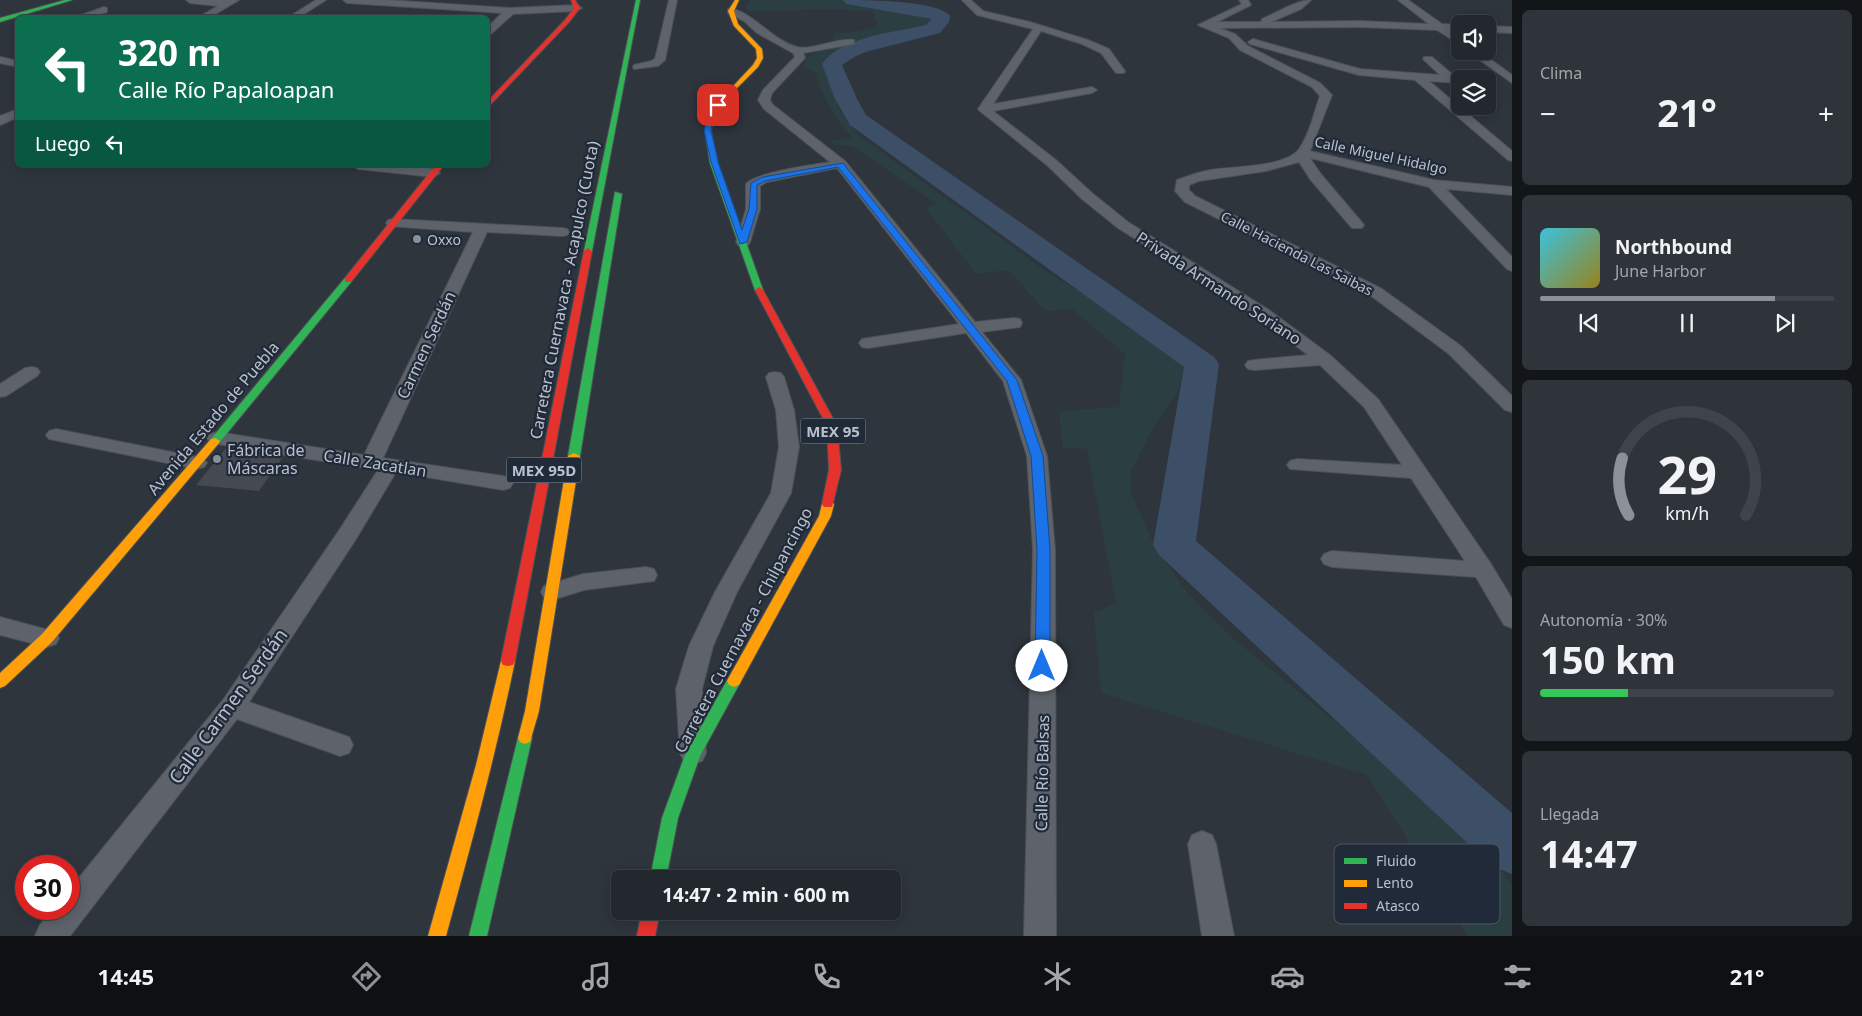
<!DOCTYPE html>
<html lang="es">
<meta charset="utf-8">
<style>
body{margin:0;font-family:"Noto Sans",sans-serif;background:#2e343a;color:#f1f3f6;height:100vh;display:flex;flex-direction:column;font-size:19px;white-space:nowrap}
*{box-sizing:border-box;margin:0}
p{font-size:16px;color:#a2a6aa}
.icon{flex:none;width:28px;height:28px;fill:none;stroke:currentColor;stroke-width:2;stroke-linecap:round;stroke-linejoin:round}
.map{position:relative;flex:1;overflow:hidden}
.side{display:flex;flex-direction:column;gap:10px;padding:10px;background:#131619;width:350px}
.side>*{flex:none}
.banner{position:absolute;left:15px;top:15px;width:475px;height:152px;border-radius:8px;box-shadow:0 2px 12px #0003,0 0 0 1px #3f444a;background:#0b6e4f;color:#fff;overflow:hidden}
.fabs{position:absolute;left:1451px;top:15px;display:grid;gap:10px}
.fabs a{display:grid;place-items:center;width:45px;height:45px;border-radius:8px;background:#22282e;box-shadow:0 2px 12px #0003,0 0 0 1px #3f444a;font-size:25px}
.speed{position:absolute;left:15px;top:855px;display:flex;gap:10px;font-size:25px;font-weight:700;text-align:center}
.speed>*{display:grid;place-content:center;width:65px;height:65px;border-radius:50%;background:#22282e;box-shadow:0 2px 12px #0003,0 0 0 1px #3f444a;line-height:1}
.speed .limit{border:8px solid #d22;background:#fff;color:#111}
.pin{position:absolute;display:grid;place-items:center;width:42px;height:42px;color:#fff;margin:-21px;border-radius:10px;box-shadow:0 2px 8px #0006}
.me{position:absolute;width:55px;margin:-28px;rotate:0deg;stroke-linejoin:round;filter:drop-shadow(0 0 4px #0008)}
.turn{display:flex;align-items:center;gap:18px;height:105px;padding:0 20px;font-size:22px}
.turn .icon{width:65px;height:65px;stroke-width:2.5}
.turn b{display:block;font-size:35px;line-height:42px}
.then{display:flex;align-items:center;height:48px;padding:0 20px;background:#0003;gap:10px;font-size:19px}
.big{font-size:38px;font-weight:700;line-height:1.1}
.side .tile{flex:1;display:flex;flex-direction:column;justify-content:center;gap:8px;min-width:0;padding:0 18px;border-radius:8px;background:#2e343a}
.side .dial{align-items:center;gap:0}
.dial svg{height:130px;overflow:visible;fill:none;stroke:#3f444a;stroke-width:7;stroke-linecap:round;text-anchor:middle}
.dial text{fill:#f1f3f6;stroke:none}
.song{display:flex;align-items:center;gap:15px}
.cover{width:60px;height:60px;border-radius:8px;background:linear-gradient(135deg,hsl(190 70% 55%),hsl(50 70% 35%))}
.played{height:5px;border-radius:2px;background:linear-gradient(90deg,#8c9099 80%,#3f444a 80%)}
.keys{display:flex;justify-content:space-around;direction:ltr}
.heat{display:flex;justify-content:space-between;align-items:center;font-size:28px;direction:ltr}
.charge{height:8px;border-radius:4px;background:linear-gradient(90deg,#34c759 30%,#3f444a 0)}
.trip{position:absolute;left:611px;top:870px;width:290px;height:50px;border-radius:8px;background:#22282e;box-shadow:0 2px 12px #0003,0 0 0 1px #3f444a;font-weight:700;line-height:50px;text-align:center}
.tab-bar{display:flex;height:80px;justify-content:space-around;align-items:center;background:#0e1012;color:#a2a6aa}
.tab-bar .icon{width:35px;height:35px}
.tab-bar .on{color:#8c9099}
.tab-bar b{font-size:22px;color:#f1f3f6}
main{display:flex;flex:1;min-height:0}
.map>svg:first-child{display:block}
.green{fill:#2b3f43}
.lines{fill:none;stroke-linecap:round;stroke-linejoin:round}
.river{fill:#3d4e67;fill-rule:evenodd}
.building{fill:#454a51}
.street-casing{stroke:#4c5157;stroke-width:2}
.fast-casing{stroke:#4c5157;stroke-width:2}
.slow-casing{stroke:#4c5157;stroke-width:2}
.jam-casing{stroke:#4c5157;stroke-width:2}
.street{fill:#5e626a;fill-rule:evenodd}
.fast{fill:#30b455;fill-rule:evenodd}
.slow{fill:#ff9f0a;fill-rule:evenodd}
.jam{fill:#e5322d;fill-rule:evenodd}
.route{fill:#1a73e8;stroke:#114b97}
.poi-dot{fill:#88909a;stroke:#202a38;stroke-width:2}
.labels{text-anchor:middle;dominant-baseline:central;stroke-width:4.5;stroke-linejoin:round;paint-order:stroke}
.far-street-label{font-size:14px;fill:#b9c1cc;stroke:#202a38}
.far-poi-label{font-size:14px;fill:#b9c1cc;stroke:#202a38;text-anchor:start}
.shield{fill:#202a38;stroke:#8b94a0;stroke-width:1}
.shield-label{font-size:15px;font-weight:bold;fill:#b9c1cc}
.street-label{font-size:16px;fill:#b9c1cc;stroke:#202a38}
.poi-label{font-size:16px;fill:#b9c1cc;stroke:#202a38;text-anchor:start}
.near-street-label{font-size:19px;fill:#b9c1cc;stroke:#202a38}
.key{fill:#202a38;stroke:#4e5764;stroke-width:1}
.key-label{font-size:14px;fill:#b9c1cc}
</style>
<main>
<div class="map">
<svg width="1512" height="936" viewBox="0 0 1512 936">
<rect width="100%" height="100%" fill="#2e353d"/>
<path class="green" d="M751 0H848L922 11 943 16 948 23C917 40 857 34 836 60V91L838 107 858 135 1050 274 1101 304 1186 362 1177 393 1154 426 1130 474 1131 493 1155 547 1189 595 1235 640 1328 716 1398 769 1488 848 1512 886V936H1468L1367 775 1101 693 1094 613 1116 603 1087 449 1063 448 1059 411 1119 407 1125 354 1072 309 1045 311 1008 270 976 274 925 207 937 204 852 146 835 145 830 141 853 138C835 119 823 100 817 73L803 66 806 58 828 45 836 33 855 32 878 26 873 12 836 9 749 11 745 7Z"/>
<g class="lines">
<path class="river" d="M843 0C864 0 938 0 950 16L949 22 940 33 869 51 856 56 842 65 857 99 866 115 1214 357 1219 364 1196 541 1512 813V874L1492 866 1159 555 1153 545 1184 367 850 125 835 99 822 64C840 37 896 32 926 25L932 19 852 5 846 4Z"/>
</g>
<path class="building" d="M226 448 254 452 283 457 259 491 196 485Z"/>
<g class="lines">
<g class="street-casing">
<path id="street" d="M186 0H239L209 18H197L218 6 190 3Z
M316 0H326L298 18H287Z
M343 0H387L510 8 577 5 582 8 577 11 513 14 491 34 488 35V27L502 13 347 3Z
M669 0H677L665 60 658 66 634 69 633 67 634 65 651 61 655 59Z
M962 0H971L983 11 1030 22 1088 40 1109 49 1125 71 1124 73H1116L1101 53 1082 44 1041 31 993 104 1092 87 1097 90 1092 93 993 111 1056 160 1092 193 1128 222 1269 310 1330 355 1378 399 1491 564 1512 599V628L1504 625 1476 577 1332 567 1324 564 1321 559 1324 554 1332 551 1465 561 1411 478 1290 469 1287 465 1290 461 1297 459 1402 465 1364 407 1320 365 1254 370 1248 369 1245 365 1248 361 1254 360 1308 355 1257 316 1118 228 1082 199 1048 166 980 111 978 109 1033 29 977 15Z
M1239 0H1248L1251 5 1217 22H1261L1262 19C1276 13 1297 0 1311 0L1301 9 1271 22 1359 21 1429 24 1398 0H1408L1442 24 1460 25V31L1450 30 1460 37V45L1437 30 1359 27 1219 28 1235 34 1248 46 1320 83 1332 95 1310 151 1434 180 1512 187V195L1446 189 1512 257V271L1507 269 1429 187 1310 158 1320 173 1364 225 1362 228H1352L1310 179 1299 162 1266 171 1199 181 1189 185V190L1195 196 1382 289 1461 346 1512 396V412L1505 410 1449 354 1370 295 1185 202 1175 191 1177 180C1188 176 1199 172 1210 170 1233 166 1284 168 1299 149 1310 134 1314 112 1320 96L1312 87 1240 50 1229 38 1198 25 1242 4Z
M104 7 107 8V12L89 18H73Z
M731 8C756 15 772 40 797 47 811 51 839 37 854 40V44L803 53 805 57 804 59 772 93 770 100 773 105 845 161 975 322 1014 318 1020 319 1022 323 1020 327 982 332 1021 380 1047 456 1055 550 1056 936H1024L1033 550 1027 456 1003 381 966 333 868 348 862 347 859 343 862 339 868 338 959 324 837 168 767 182 760 186V209L750 242 748 245H738L736 242 746 209V184C756 172 813 165 830 162L764 109 758 100 763 90 795 57 793 53 757 33 744 21 728 13V9Z
M1488 26 1512 27V33L1488 32Z
M1253 39 1360 69 1440 75 1423 59 1424 57H1432L1454 76 1465 79H1460V83L1429 81 1512 151V161L1508 160 1415 80 1359 75 1250 44 1248 42Z
M1467 51H1479L1512 75V83Z
M0 57 18 61V67L0 63Z
M18 109V117L0 125V116Z
M352 165C367 165 432 163 440 173L434 177 358 169Z
M393 219 562 228 567 229 569 232 567 235 562 236 487 232 383 458 503 476 510 478 513 483 510 488 503 490 396 472 356 539 249 702 349 737 353 745 349 753 340 756 237 719 70 936H35L40 925 53 909H69V890L223 700 340 529 378 470 217 444 210 442 207 438 210 434 217 432 364 455 473 232 388 226 386 223 388 220Z
M31 367 37 368 40 372 37 376 6 396 0 397V384L25 368Z
M775 372 781 373 784 377 794 410 799 447 791 493 737 592 713 646 702 689 706 753 702 761 693 764 684 761 680 753 676 689 689 646 715 592 771 493 779 447 776 410 766 377 769 373Z
M56 429 197 457 204 459 207 463 204 467 197 469 49 439 46 435 49 431Z
M646 567 654 569 657 575 654 581 584 590 552 600 544 598 541 592 544 586 583 574Z
M0 617 56 632 59 638 56 644 47 647 0 635Z
M1202 831 1212 835 1216 844 1234 936H1202L1188 844 1192 835Z"/>
</g>
<g class="fast-casing">
<path id="fast" d="M65 0H72L0 22V18Z
M636 0H640L592 251 588 254 584 251Z
M723 98 726 100 713 120 711 131 718 163 763 290 759 293 755 290 710 163 705 131 707 120 721 99Z
M615 192 622 194 580 456 574 459 568 456Z
M348 277 352 280 351 282 219 443H211L210 441 211 439 345 278Z
M734 675 739 677 741 681 700 756 678 818 666 879H650L662 818 685 755 729 677Z
M525 732 530 734 532 738 487 936H469L518 738 520 734Z"/>
</g>
<g class="slow-casing">
<path id="slow" d="M735 0H739L734 11 738 24 762 49 763 58 758 67 723 102 721 101V99L753 65 757 58 756 49 734 26 728 11Z
M215 438 220 441 219 443 52 642 5 686 0 688V673L42 634 211 439Z
M574 453 580 456 539 711 530 742 525 744 520 742 518 738 525 711 568 456Z
M828 500 834 504 831 516 739 685 734 687 729 685 727 681 729 677 819 516 822 504Z
M508 656 513 657 515 661C496 754 471 845 446 936H428L476 765 501 661 503 657Z"/>
</g>
<g class="jam-casing">
<path id="jam" d="M571 0H575L580 8 569 22 490 105 488 106V101L565 20 574 8Z
M436 165H444L351 282H345V278Z
M588 248 592 251 515 661 513 665 508 666 503 665 501 661 584 251Z
M759 287 763 290 837 426 841 470 832 507H824L822 504 829 470 827 426 755 290Z
M642 911H660L655 936H637Z"/>
</g>
<use href="#street" class="street"/>
<use href="#fast" class="fast"/>
<use href="#slow" class="slow"/>
<use href="#jam" class="jam"/>
</g>
<path class="route" d="M716 103 721 105 713 120 711 130 718 162 742 230 749 209 751 183 763 177 843 163 1017 380 1043 456 1050 550V666L1047 670 1042 671 1038 670 1035 666 1037 550 1031 456 1007 381 838 167 765 181 757 185V209L747 242 740 244 711 162 704 130 707 120Z"/>
<g class="poi-dot">
<circle cx="417" cy="239" r="5"/>
<circle cx="217" cy="459" r="5"/>
</g>
<g class="labels">
<g class="far-street-label">
<text transform="translate(1381 155) rotate(12)">Calle Miguel Hidalgo</text>
<text transform="translate(1297 253) rotate(27)">Calle Hacienda Las Saibas</text>
</g>
<g class="far-poi-label">
<text x="427" y="239">Oxxo</text>
</g>
<g class="shield">
<rect x="800.5" y="418.5" width="65" height="25" rx="4"/>
<rect x="506.5" y="457.5" width="75" height="25" rx="4"/>
</g>
<g class="shield-label">
<text x="833" y="431">MEX 95</text>
<text x="544" y="470">MEX 95D</text>
</g>
<g class="street-label">
<text transform="translate(1219 288) rotate(33)">Privada Armando Soriano</text>
<text transform="translate(564 290) rotate(-79)">Carretera Cuernavaca - Acapulco (Cuota)</text>
<text transform="translate(426 345) rotate(-65)">Carmen Serdán</text>
<text transform="translate(213 418) rotate(-50)">Avenida Estado de Puebla</text>
<text transform="translate(375 463) rotate(9)">Calle Zacatlan</text>
<text transform="translate(743 630) rotate(-62)">Carretera Cuernavaca - Chilpancingo</text>
<text transform="translate(1042 773) rotate(-89)">Calle Río Balsas</text>
</g>
<g class="poi-label">
<text x="227" y="450">Fábrica de<tspan x="227" dy="18">Máscaras</tspan></text>
</g>
<g class="near-street-label">
<text transform="translate(228 706) rotate(-54)">Calle Carmen Serdán</text>
</g>
</g>
<rect x="1334" y="844" width="166" height="80" rx="8" class="key"/>
<rect x="1344" y="858" width="23" height="6" fill="#30b455"/>
<rect x="1344" y="880" width="23" height="7" fill="#ff9f0a"/>
<rect x="1344" y="903" width="23" height="6" fill="#e5322d"/>
<g class="key-label">
<text x="1376" y="866">Fluido</text>
<text x="1376" y="888">Lento</text>
<text x="1376" y="911">Atasco</text>
</g>
</svg>
<div class="fabs">
<a><svg class="icon" aria-label="sound" viewBox="0 0 24 24"><path d="M4 9h4l5-4v14l-5-4H4zM17 9q2 3 0 6"/></svg></a>
<a><svg class="icon" aria-label="layers" viewBox="0 0 24 24"><path d="M12 4l9 5-9 5-9-5zM3 14l9 5 9-5"/></svg></a>
</div>
<div class="speed"><div class="limit">30</div></div>
<div class="pin" style="left:718px;top:105px;background:#d93025"><svg class="icon" aria-label="arrive" viewBox="0 0 24 24"><path d="M6 21V4h12l-3 4 3 4H6"/></svg></div>
<svg class="me" style="left:1042px;top:666px" viewBox="-20 -20 40 40"><circle r="19" fill="#fff"/><path d="M0-13L10 11 0 6-10 11z" fill="#1a73e8"/></svg>
<div class="trip">14:47 · 2 min · 600 m</div>
<div class="banner">
<div class="turn"><svg class="icon" aria-label="left" viewBox="0 0 24 24"><path d="M17 20v-9H6M10 6l-5 5 5 5"/></svg><div><b>320 m</b>Calle Río Papaloapan</div></div>
<div class="then">Luego<svg class="icon" aria-label="left" viewBox="0 0 24 24"><path d="M17 20v-9H6M10 6l-5 5 5 5"/></svg></div>
</div>
</div>
<section class="side">
<div class="tile"><p>Clima</p>
<div class="heat"><a>−</a><b class="big">21°</b><a>+</a></div>
</div>
<div class="tile">
<div class="song"><i class="cover"></i><div><b>Northbound</b><p>June Harbor</p></div></div>
<div class="played"></div>
<div class="keys"><svg class="icon" aria-label="previous" viewBox="0 0 24 24"><path d="M18 5L8 12l10 7zM5 5v14"/></svg><svg class="icon" aria-label="pause" viewBox="0 0 24 24"><path d="M8 5v14M16 5v14"/></svg><svg class="icon" aria-label="next" viewBox="0 0 24 24"><path d="M6 5l10 7-10 7zM19 5v14"/></svg></div>
</div>
<div class="tile dial"><svg viewBox="0 0 100 80">
<path d="M14 69A42 42 0 1 1 86 69"/>
<path d="M14 69A42 42 0 0 1 10 34" stroke="#8c9099"/>
<text x="50" y="56" font-size="32" font-weight="700">29</text>
<text x="50" y="72" font-size="11">km/h</text>
</svg></div>
<div class="tile"><p>Autonomía · 30%</p><b class="big">150 km</b><div class="charge"></div></div>
<div class="tile"><p>Llegada</p><b class="big">14:47</b></div>
</section>
</main>
<nav class="tab-bar">
<b>14:45</b>
<svg class="icon on" aria-label="directions" viewBox="0 0 24 24"><path d="M12 3l9 9-9 9-9-9zM9 14v-3h6M13 9l2 2-2 2"/></svg>
<svg class="icon" aria-label="music" viewBox="0 0 24 24"><path d="M9 18V5l10-2v13"/><circle cx="6" cy="18" r="3"/><circle cx="16" cy="16" r="3"/></svg>
<svg class="icon" aria-label="phone" viewBox="0 0 24 24"><path d="M5 4h4l2 5-3 2q2 4 5 5l2-3 5 2v4C11 20 4 13 5 4z"/></svg>
<svg class="icon" aria-label="climate" viewBox="0 0 24 24"><path d="M12 3v18M4 7l16 10M4 17L20 7"/></svg>
<svg class="icon" aria-label="car" viewBox="0 0 24 24"><path d="M5 17H2v-5l4-1 3-4h7l3 4 3 1v5h-3M9 17h6M6 11h13"/><circle cx="7" cy="17" r="2"/><circle cx="17" cy="17" r="2"/></svg>
<svg class="icon" aria-label="filters" viewBox="0 0 24 24"><path d="M4 7h16M4 17h16"/><circle cx="9" cy="7" r="2"/><circle cx="15" cy="17" r="2"/></svg>
<b>21°</b>
</nav>
